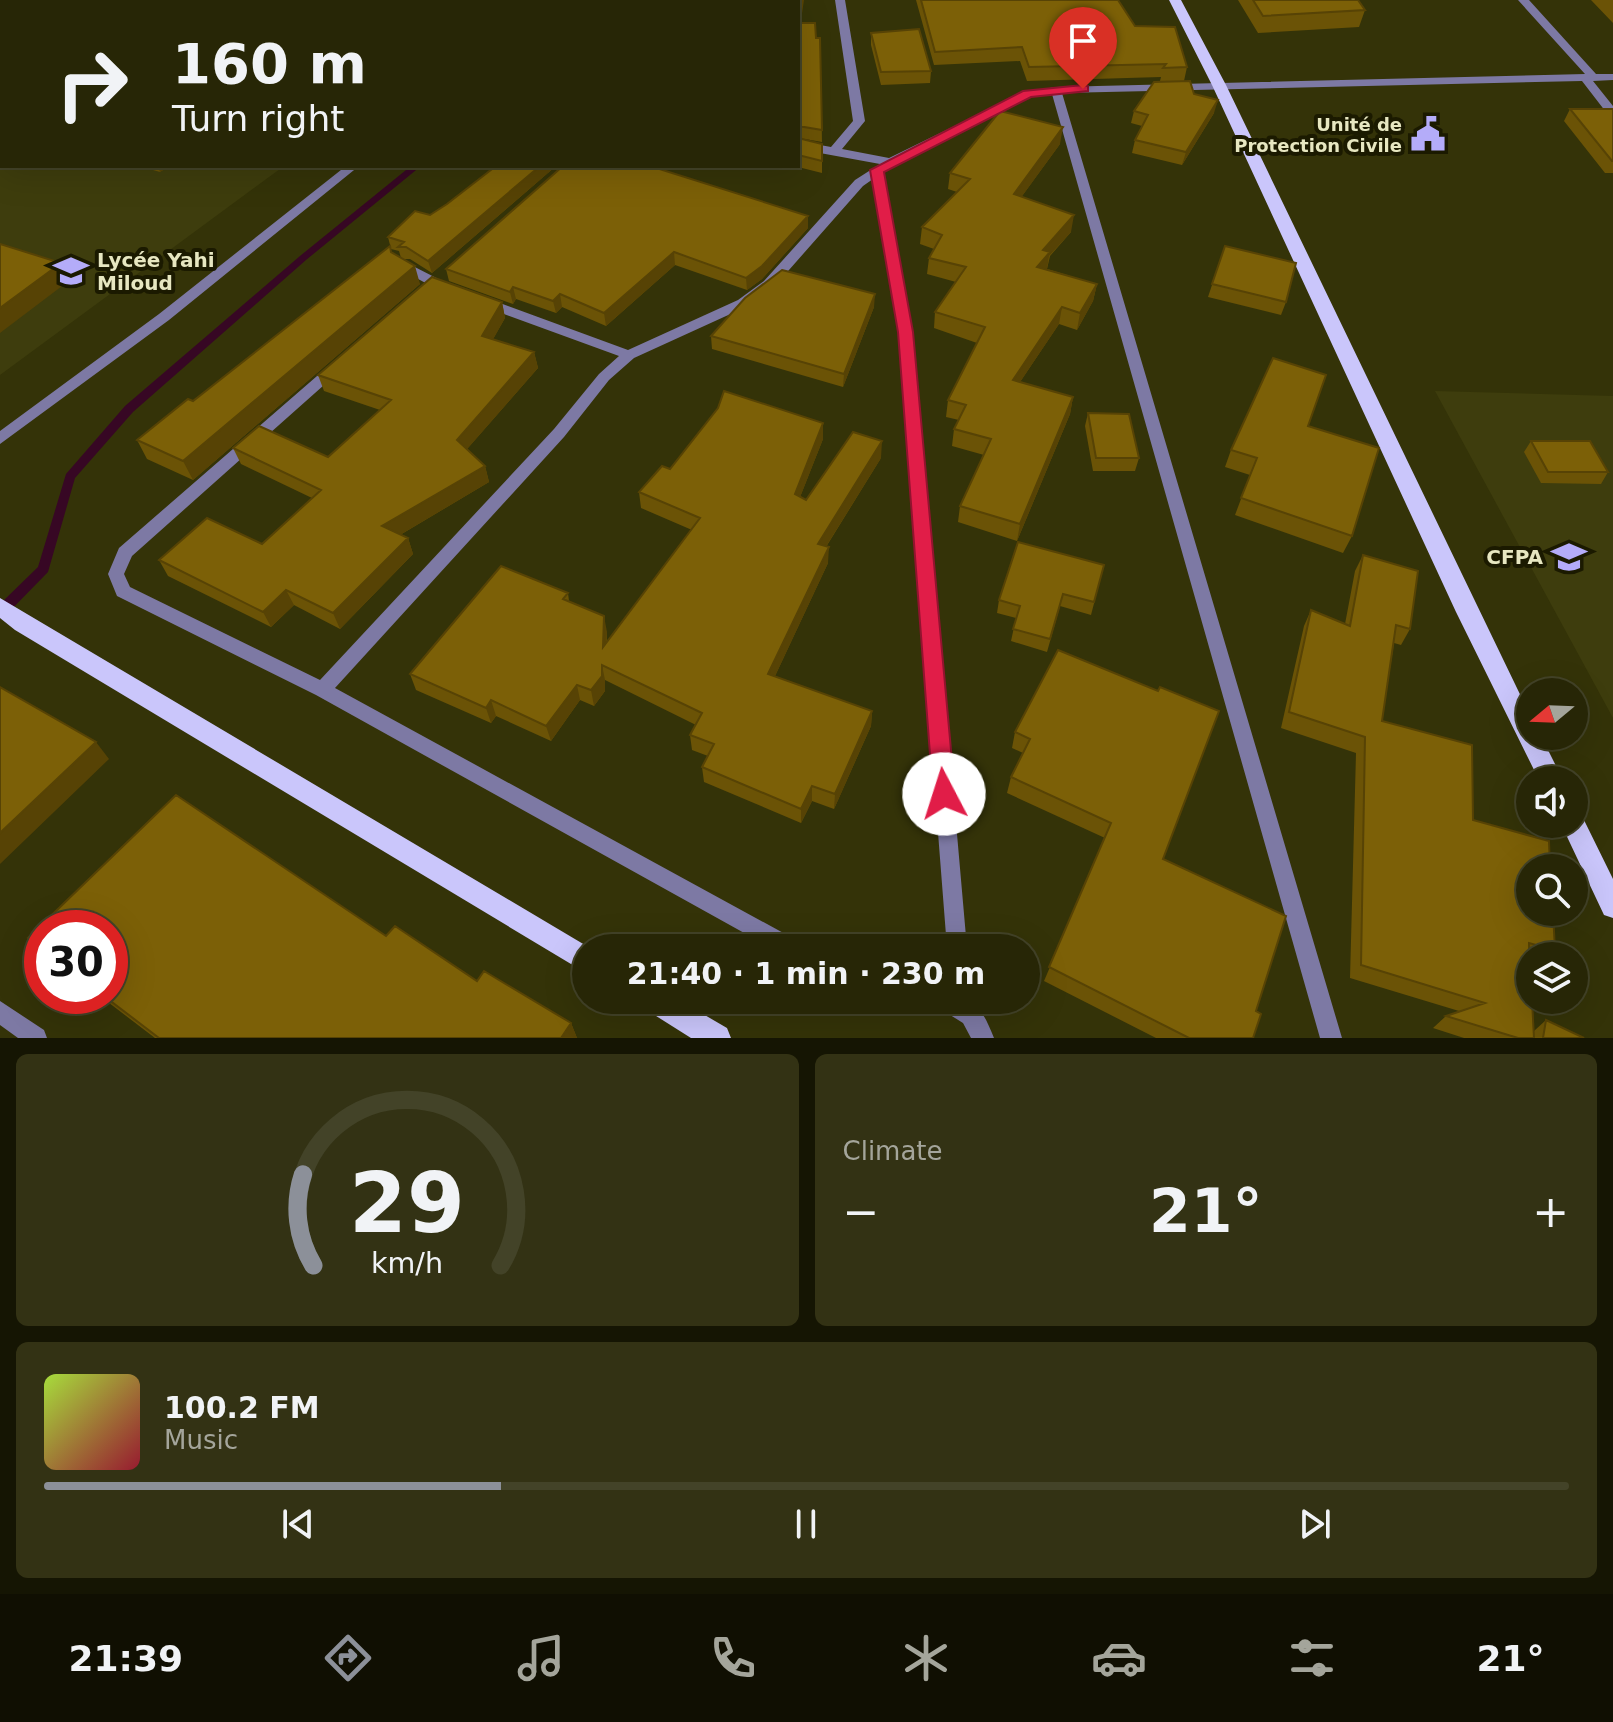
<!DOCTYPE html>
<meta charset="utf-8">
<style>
body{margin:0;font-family:"DejaVu Sans",sans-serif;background:#333214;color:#f1f3f6;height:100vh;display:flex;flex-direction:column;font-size:30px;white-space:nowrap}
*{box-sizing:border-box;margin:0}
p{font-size:26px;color:#a4a59b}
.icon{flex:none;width:44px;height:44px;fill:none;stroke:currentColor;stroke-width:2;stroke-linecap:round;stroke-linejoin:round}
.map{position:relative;height:1038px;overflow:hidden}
.sheet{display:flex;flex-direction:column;gap:16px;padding:16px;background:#151503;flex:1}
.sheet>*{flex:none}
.top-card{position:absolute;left:0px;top:0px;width:800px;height:168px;box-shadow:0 8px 32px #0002,0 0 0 2px #434328;background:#272606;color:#f1f3f6;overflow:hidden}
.needle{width:52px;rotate:251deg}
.fabs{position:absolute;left:1516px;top:678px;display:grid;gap:16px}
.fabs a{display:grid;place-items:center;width:72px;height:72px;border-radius:50%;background:#272606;box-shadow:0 8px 32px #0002,0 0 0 2px #434328;font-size:40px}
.speed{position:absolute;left:24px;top:910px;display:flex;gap:16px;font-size:40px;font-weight:700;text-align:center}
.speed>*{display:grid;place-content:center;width:104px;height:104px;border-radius:50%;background:#272606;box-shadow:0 8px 32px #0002,0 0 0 2px #434328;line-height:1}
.speed .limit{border:12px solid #d22;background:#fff;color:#111}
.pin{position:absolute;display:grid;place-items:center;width:68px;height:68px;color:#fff;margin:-82px -34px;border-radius:50% 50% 50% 0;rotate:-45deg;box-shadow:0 0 8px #0007}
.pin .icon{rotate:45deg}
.me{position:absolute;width:88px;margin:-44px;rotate:355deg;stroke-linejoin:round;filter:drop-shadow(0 0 6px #0008)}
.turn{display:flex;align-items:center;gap:28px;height:168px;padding:0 40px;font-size:36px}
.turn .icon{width:104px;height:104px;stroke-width:2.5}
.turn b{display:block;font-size:56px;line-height:68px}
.big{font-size:60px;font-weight:700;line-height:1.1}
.sheet .card{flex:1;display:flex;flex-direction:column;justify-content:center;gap:12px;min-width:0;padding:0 28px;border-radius:12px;background:#333214}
.sheet .dial{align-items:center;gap:0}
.dial svg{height:208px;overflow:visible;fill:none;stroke:#434328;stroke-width:7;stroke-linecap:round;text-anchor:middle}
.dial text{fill:#f1f3f6;stroke:none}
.song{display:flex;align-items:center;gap:24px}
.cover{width:96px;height:96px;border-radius:12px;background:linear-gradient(135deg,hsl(80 70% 55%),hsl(350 70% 35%))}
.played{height:8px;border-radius:4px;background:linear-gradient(90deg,#8c9099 30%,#434328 30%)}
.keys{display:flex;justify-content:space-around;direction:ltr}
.heat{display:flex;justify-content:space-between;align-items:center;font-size:44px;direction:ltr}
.sheet .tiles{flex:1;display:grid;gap:16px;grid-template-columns:1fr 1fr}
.card:last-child{grid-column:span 2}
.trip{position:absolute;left:572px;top:934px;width:468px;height:80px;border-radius:40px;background:#272606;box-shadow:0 8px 32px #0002,0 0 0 2px #434328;font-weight:700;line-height:80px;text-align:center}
.tabs{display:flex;height:128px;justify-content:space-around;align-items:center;background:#100f02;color:#a4a59b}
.tabs .icon{width:56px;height:56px}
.tabs .on{color:#8c9099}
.tabs b{font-size:36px;color:#f1f3f6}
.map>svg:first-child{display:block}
.built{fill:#3e3d0d}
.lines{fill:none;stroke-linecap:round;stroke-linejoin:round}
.stream{fill:#370724;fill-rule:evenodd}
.lane{fill:#7d79a4;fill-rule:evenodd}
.street{fill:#7d79a4;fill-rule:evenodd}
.primary{fill:#cac6fb;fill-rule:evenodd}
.wall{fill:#6b5306}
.shaded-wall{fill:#574305}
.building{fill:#7c6007;stroke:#574305;stroke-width:2}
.route{fill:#e11d48;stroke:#92132f;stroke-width:2}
.labels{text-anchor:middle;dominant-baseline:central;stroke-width:8;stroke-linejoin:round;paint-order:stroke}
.far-poi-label{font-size:18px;font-weight:bold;fill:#e7e7c1;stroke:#1b1a00;text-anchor:end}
.poi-label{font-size:20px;font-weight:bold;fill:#e7e7c1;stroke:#1b1a00;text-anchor:start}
</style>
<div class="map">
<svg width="1613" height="1038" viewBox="0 0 1613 1038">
<rect width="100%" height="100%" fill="#343308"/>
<path class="built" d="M0 26 2 166H284L0 375Z
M1435 391 1613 396V718Z"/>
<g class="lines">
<path class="stream" d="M542 0H550L549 2H541Z
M411 166H421L306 260 133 412 75 478 48 572 5 616 0 617V604L38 567 66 474 125 406 300 256Z"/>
<path class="lane" d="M0 41H2V48H0Z"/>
<path class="street" d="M510 0H521L509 2Z
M835 0H845L865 121 842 149 889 158 1024 92 1056 87 1585 74 1518 0H1529L1596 74H1613V80L1593 81 1613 106V117L1609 116 1582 81 1062 93 1342 1038H1320L1052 94 1031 97 883 172 913 332 967 948H947L899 332 873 179 863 186 774 287 748 306 634 358 609 380 564 437 335 688 798 941 801 948H771L316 695 117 596 108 574 119 548 332 363H342L344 366 342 369 132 556 124 574 130 587 320 680 554 429 599 374 619 356 479 305V299H489L628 350 738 300 764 281 855 180 880 164 798 149V141L831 147 853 121Z
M346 166H359L169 320 0 444V431L159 314Z
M403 261 452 286 454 289 447 293 442 292 398 268V262Z
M936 1000C975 1000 979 1001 994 1038H971L963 1023 939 1008Z
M0 1001 44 1030 47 1038H18L0 1025Z"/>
<path class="primary" d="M1169 0H1181L1226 85 1530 715V736H1541L1563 780H1539L1456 612 1212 85Z
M0 598 590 948H586V973L15 630 0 618Z
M1574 813 1582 816 1613 879V918L1604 915 1561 824H1574Z
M641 1000H679L727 1028 731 1038H691L645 1009Z"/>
</g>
<path class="wall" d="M916 0H1118L1135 26 1187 67 1184 81H1160L1161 77 1027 81 1020 61 934 65Z
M1238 0H1358L1365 10 1359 27 1258 33Z
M1591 0H1613V23Z
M798 2 801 23 816 38H820L822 142 799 138 822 144V173L794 166H798Z
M871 33 931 71 930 83 881 85 871 45Z
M1194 94 1214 113 1182 165 1132 153 1135 140 1142 126 1131 123 1134 111Z
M1570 109H1613V173H1605L1564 121Z
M1060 144 1022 196 1071 232 1050 256 1047 269 1097 284 1093 301 1077 330 1059 324 1020 382 1073 397 1070 414 1017 541 958 522 960 506 984 455 952 446 954 429 959 420 946 417 948 400 977 343 934 328 935 312 956 282 927 274 929 258 934 249 920 244 922 227 957 192 948 189 950 173Z
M139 166H169L160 172Z
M496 166H556L432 273 410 259H403L420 284 193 480 147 459 137 440 193 401 392 252 401 258 399 251 391 249 388 237 430 215 447 204Z
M808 228 762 279 747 290 675 265 606 326 562 307 556 313 516 299 513 304 449 281 446 269Z
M1225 246 1286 302 1281 315 1208 297Z
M502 302 505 318 493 339 534 352 538 368 467 449 485 466 489 482 400 535 408 538 413 554 340 629 294 605 271 627 168 576 159 560 262 544 312 498 241 464 233 448 328 457 380 410 324 391 318 375Z
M874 307 843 387 712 349 711 336Z
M1088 413 1139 458 1135 471H1093L1085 426Z
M1308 426 1352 536 1343 553 1235 515 1250 475 1225 467 1231 450Z
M823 439 800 497 806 500 881 458 826 547 828 563 775 676 872 711 871 726 834 809 812 801 801 823 704 782 702 767 708 756 692 750 690 735 696 725 605 680V691L594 706 580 700 551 741 496 716 491 723 416 690 410 674 568 593 569 601 607 632V642L692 530 641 508 639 492 670 469Z
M1531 441 1608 472 1601 484 1541 483 1524 452Z
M1363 555 1410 629 1401 645 1394 643 1382 721 1473 820 1555 950 1549 956H1530L1534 1031 1546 1020 1584 1038H1464L1433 1028 1446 1016 1459 1011 1350 978 1356 753 1281 728 1304 626 1311 610 1345 624 1355 571Z
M1104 565 1091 615 1060 606 1047 652 1011 641 1016 618 997 613 999 600Z
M1058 650 1163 859 1256 1011 1253 1038H1156L1044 981 1105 838 1007 793 1011 777 1023 753 1012 748 1015 732Z
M176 795 386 936 395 926 477 981 484 971 571 1023 577 1038H155L100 996H110V928H42V950L28 938Z"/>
<path class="shaded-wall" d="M802 0H804L799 34V23Z
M1218 100 1214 113 1182 165 1186 152Z
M1063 127 1060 144 1012 210 1014 194Z
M158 166H169L160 172Z
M540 166H556L432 273 428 261Z
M1074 215 1071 232 1049 256 1047 269 1035 283 1037 267 1043 250Z
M808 216V228L762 279 747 290 746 278Z
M674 252 675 265 606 326 604 313Z
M61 263 70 280 0 333V308Z
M415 266 420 284 193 480 183 461Z
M1097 284 1093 301 1077 330 1080 313Z
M513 287 516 299 513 304 510 292Z
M560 294 562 307 556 313 553 301Z
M875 294 874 307 843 387 844 374Z
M502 302 505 318 486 352 482 336Z
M1062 307 1059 324 1010 397 1013 380Z
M534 352 538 368 461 456 457 440Z
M1073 397 1070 414 1017 541 1020 524Z
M823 423V439L795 510V494Z
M882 441 881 458 817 561 818 544Z
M485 466 489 482 388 542 382 526Z
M408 538 413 554 340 629 333 613Z
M829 547 828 563 769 689 768 674Z
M286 590 294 605 271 627 263 612Z
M604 616 607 632 606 663 603 647Z
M602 665 605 680V691L594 706 591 690Z
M577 685 580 700 551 741 546 726Z
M491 700 496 716 491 723 486 708Z
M872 711 871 726 834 809 835 794Z
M96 742 109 759 0 864V833Z
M812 786V801L801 823V809Z
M571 1023 577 1038H561Z"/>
<path class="building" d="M603 0H802L799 23H815L816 38H820L822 130 798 126V128V2H602Z
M921 0H1118L1135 26 1175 27 1187 67 1163 68 1166 64 1029 67 1022 47 935 52Z
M1253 0H1358L1365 10 1263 16Z
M919 29 931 71 881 72 871 33Z
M1190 81 1194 94 1218 100 1186 152 1135 140 1148 115 1134 111 1154 82Z
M1570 109H1613V161H1612Z
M1000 111 1063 127 1014 194 1074 215 1043 250 1050 252 1037 267 1097 284 1080 313 1062 307 1013 380 1073 397 1020 524 960 506 991 439 954 429 966 405 948 400 985 327 935 312 966 267 929 258 942 235 922 227 970 179 950 173Z
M798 138 822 144V161L798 155Z
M496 166H540L428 261 406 247H398L404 242 388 237 415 211 430 215 447 204Z
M563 166H650L808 216 762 266 746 278 674 252 604 313 560 294 553 301 513 287 510 292 446 269Z
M0 244 61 263 0 308Z
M390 246 391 252 415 266 183 461 137 440 188 399 193 401Z
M1225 246 1296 263 1286 302 1212 284Z
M782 270 875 294 844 374 711 336 745 298Z
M432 277 502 302 482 336 534 352 457 440 485 466 382 526 408 538 333 613 286 590 263 612 159 560 207 518 262 544 321 490 233 448 259 426 328 457 391 400 318 375Z
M1273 358 1326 375 1308 426 1379 448 1352 536 1241 498 1257 458 1231 450Z
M724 391 823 423 795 494 806 500 853 432 882 441 818 544 829 547 768 674 872 711 835 794 812 786 801 809 702 767 714 744 690 735 702 713 602 665V676L591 690 577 685 546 726 491 700 486 708 410 674 501 566 568 593 563 599 604 616 603 647 700 518 639 492 662 466 670 469 718 408Z
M1088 413 1129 414 1139 458H1096Z
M1531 441H1590L1608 472H1548Z
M1018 542 1104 565 1094 602 1063 594 1050 639 1013 629 1020 606 999 600Z
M1363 555 1418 571 1410 629 1396 625 1382 721 1472 745 1473 820 1549 841 1550 868H1530V912H1553L1555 950 1529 943 1530 1000H1532L1534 1038H1518L1446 1016 1485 1003 1361 965 1365 737 1289 712 1311 610 1350 626Z
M1058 650 1158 691 1160 687 1219 711 1163 859 1286 916 1256 1011 1261 1014 1253 1038H1189L1049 967 1111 823 1011 777 1030 739 1015 732Z
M0 687 96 742 0 833Z
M176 795 386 936 395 926 477 981 484 971 571 1023 561 1038H159L104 996H110V928H42V948L28 938Z
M1546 1020 1584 1038H1543Z"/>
<path class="route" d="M1083 85 1088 86V91L1031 97 884 172 913 332 955 794 952 801 944 804 936 801 933 794 898 332 870 170 1023 91Z"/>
<defs>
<g id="civic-bare" transform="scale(2.76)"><path d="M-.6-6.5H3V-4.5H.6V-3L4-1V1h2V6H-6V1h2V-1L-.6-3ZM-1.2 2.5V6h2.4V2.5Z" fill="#b4acf9" stroke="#1b1a00" stroke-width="2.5" paint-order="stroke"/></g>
<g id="school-bare" transform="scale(2.76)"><path d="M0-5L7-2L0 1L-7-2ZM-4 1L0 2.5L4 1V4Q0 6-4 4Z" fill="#b4acf9" stroke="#1b1a00" stroke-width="2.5" paint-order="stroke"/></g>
<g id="university-bare" transform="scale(2.76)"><path d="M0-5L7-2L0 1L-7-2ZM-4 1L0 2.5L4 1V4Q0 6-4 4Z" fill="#b4acf9" stroke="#1b1a00" stroke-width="2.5" paint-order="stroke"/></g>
</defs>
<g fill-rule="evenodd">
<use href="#civic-bare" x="1428" y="134"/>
<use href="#school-bare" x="71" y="271"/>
<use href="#university-bare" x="1569" y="557"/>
</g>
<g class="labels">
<g class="far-poi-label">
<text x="1402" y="124">Unité de<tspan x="1402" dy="21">Protection Civile</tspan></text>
</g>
<g class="poi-label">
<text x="97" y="260">Lycée Yahi<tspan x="97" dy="23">Miloud</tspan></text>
<text x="1543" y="557" text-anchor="end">CFPA</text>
</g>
</g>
</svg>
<div class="fabs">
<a><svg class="needle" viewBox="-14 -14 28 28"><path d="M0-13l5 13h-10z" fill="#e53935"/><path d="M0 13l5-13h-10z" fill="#a4a59b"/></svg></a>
<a><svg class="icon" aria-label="sound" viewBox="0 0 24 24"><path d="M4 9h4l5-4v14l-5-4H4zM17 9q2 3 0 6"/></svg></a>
<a><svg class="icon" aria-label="search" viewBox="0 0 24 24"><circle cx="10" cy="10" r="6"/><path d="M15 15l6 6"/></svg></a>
<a><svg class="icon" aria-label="layers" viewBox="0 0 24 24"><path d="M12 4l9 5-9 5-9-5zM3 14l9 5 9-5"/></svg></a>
</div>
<div class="speed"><div class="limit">30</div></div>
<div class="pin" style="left:1083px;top:89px;background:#d93025"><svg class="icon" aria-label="arrive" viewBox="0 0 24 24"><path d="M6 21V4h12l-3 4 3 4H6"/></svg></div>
<svg class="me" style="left:944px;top:794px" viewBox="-20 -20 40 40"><circle r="19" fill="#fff"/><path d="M0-13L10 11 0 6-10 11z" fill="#e11d48"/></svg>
<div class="trip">21:40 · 1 min · 230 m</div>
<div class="top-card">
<div class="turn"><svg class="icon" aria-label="right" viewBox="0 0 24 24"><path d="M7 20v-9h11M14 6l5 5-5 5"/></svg><div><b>160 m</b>Turn right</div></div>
</div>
</div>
<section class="sheet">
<div class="tiles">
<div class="card dial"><svg viewBox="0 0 100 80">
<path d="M14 69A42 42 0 1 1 86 69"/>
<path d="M14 69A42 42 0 0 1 10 34" stroke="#8c9099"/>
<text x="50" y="56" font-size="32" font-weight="700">29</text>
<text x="50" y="72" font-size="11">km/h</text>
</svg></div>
<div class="card"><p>Climate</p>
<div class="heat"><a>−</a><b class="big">21°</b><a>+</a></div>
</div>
<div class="card">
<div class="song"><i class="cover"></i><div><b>100.2 FM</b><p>Music</p></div></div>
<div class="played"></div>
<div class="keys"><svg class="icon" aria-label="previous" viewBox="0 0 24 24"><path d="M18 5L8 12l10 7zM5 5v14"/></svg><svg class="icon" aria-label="pause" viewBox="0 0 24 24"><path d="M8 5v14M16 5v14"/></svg><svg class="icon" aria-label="next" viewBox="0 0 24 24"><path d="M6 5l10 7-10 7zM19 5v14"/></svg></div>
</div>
</div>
</section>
<nav class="tabs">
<b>21:39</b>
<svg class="icon on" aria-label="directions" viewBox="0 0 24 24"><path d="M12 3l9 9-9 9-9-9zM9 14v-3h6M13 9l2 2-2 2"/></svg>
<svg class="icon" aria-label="music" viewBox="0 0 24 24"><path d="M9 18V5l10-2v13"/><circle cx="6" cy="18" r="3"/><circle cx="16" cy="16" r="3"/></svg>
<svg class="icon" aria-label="phone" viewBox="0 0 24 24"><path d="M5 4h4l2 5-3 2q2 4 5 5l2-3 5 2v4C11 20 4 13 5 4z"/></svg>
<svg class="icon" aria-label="climate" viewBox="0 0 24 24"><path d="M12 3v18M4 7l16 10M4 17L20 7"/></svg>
<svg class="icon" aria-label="car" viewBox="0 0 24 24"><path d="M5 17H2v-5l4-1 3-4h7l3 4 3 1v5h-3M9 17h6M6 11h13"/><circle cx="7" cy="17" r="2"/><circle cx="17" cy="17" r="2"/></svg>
<svg class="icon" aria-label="filters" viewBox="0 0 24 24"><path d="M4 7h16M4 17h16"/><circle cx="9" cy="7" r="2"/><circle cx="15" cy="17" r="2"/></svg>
<b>21°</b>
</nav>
